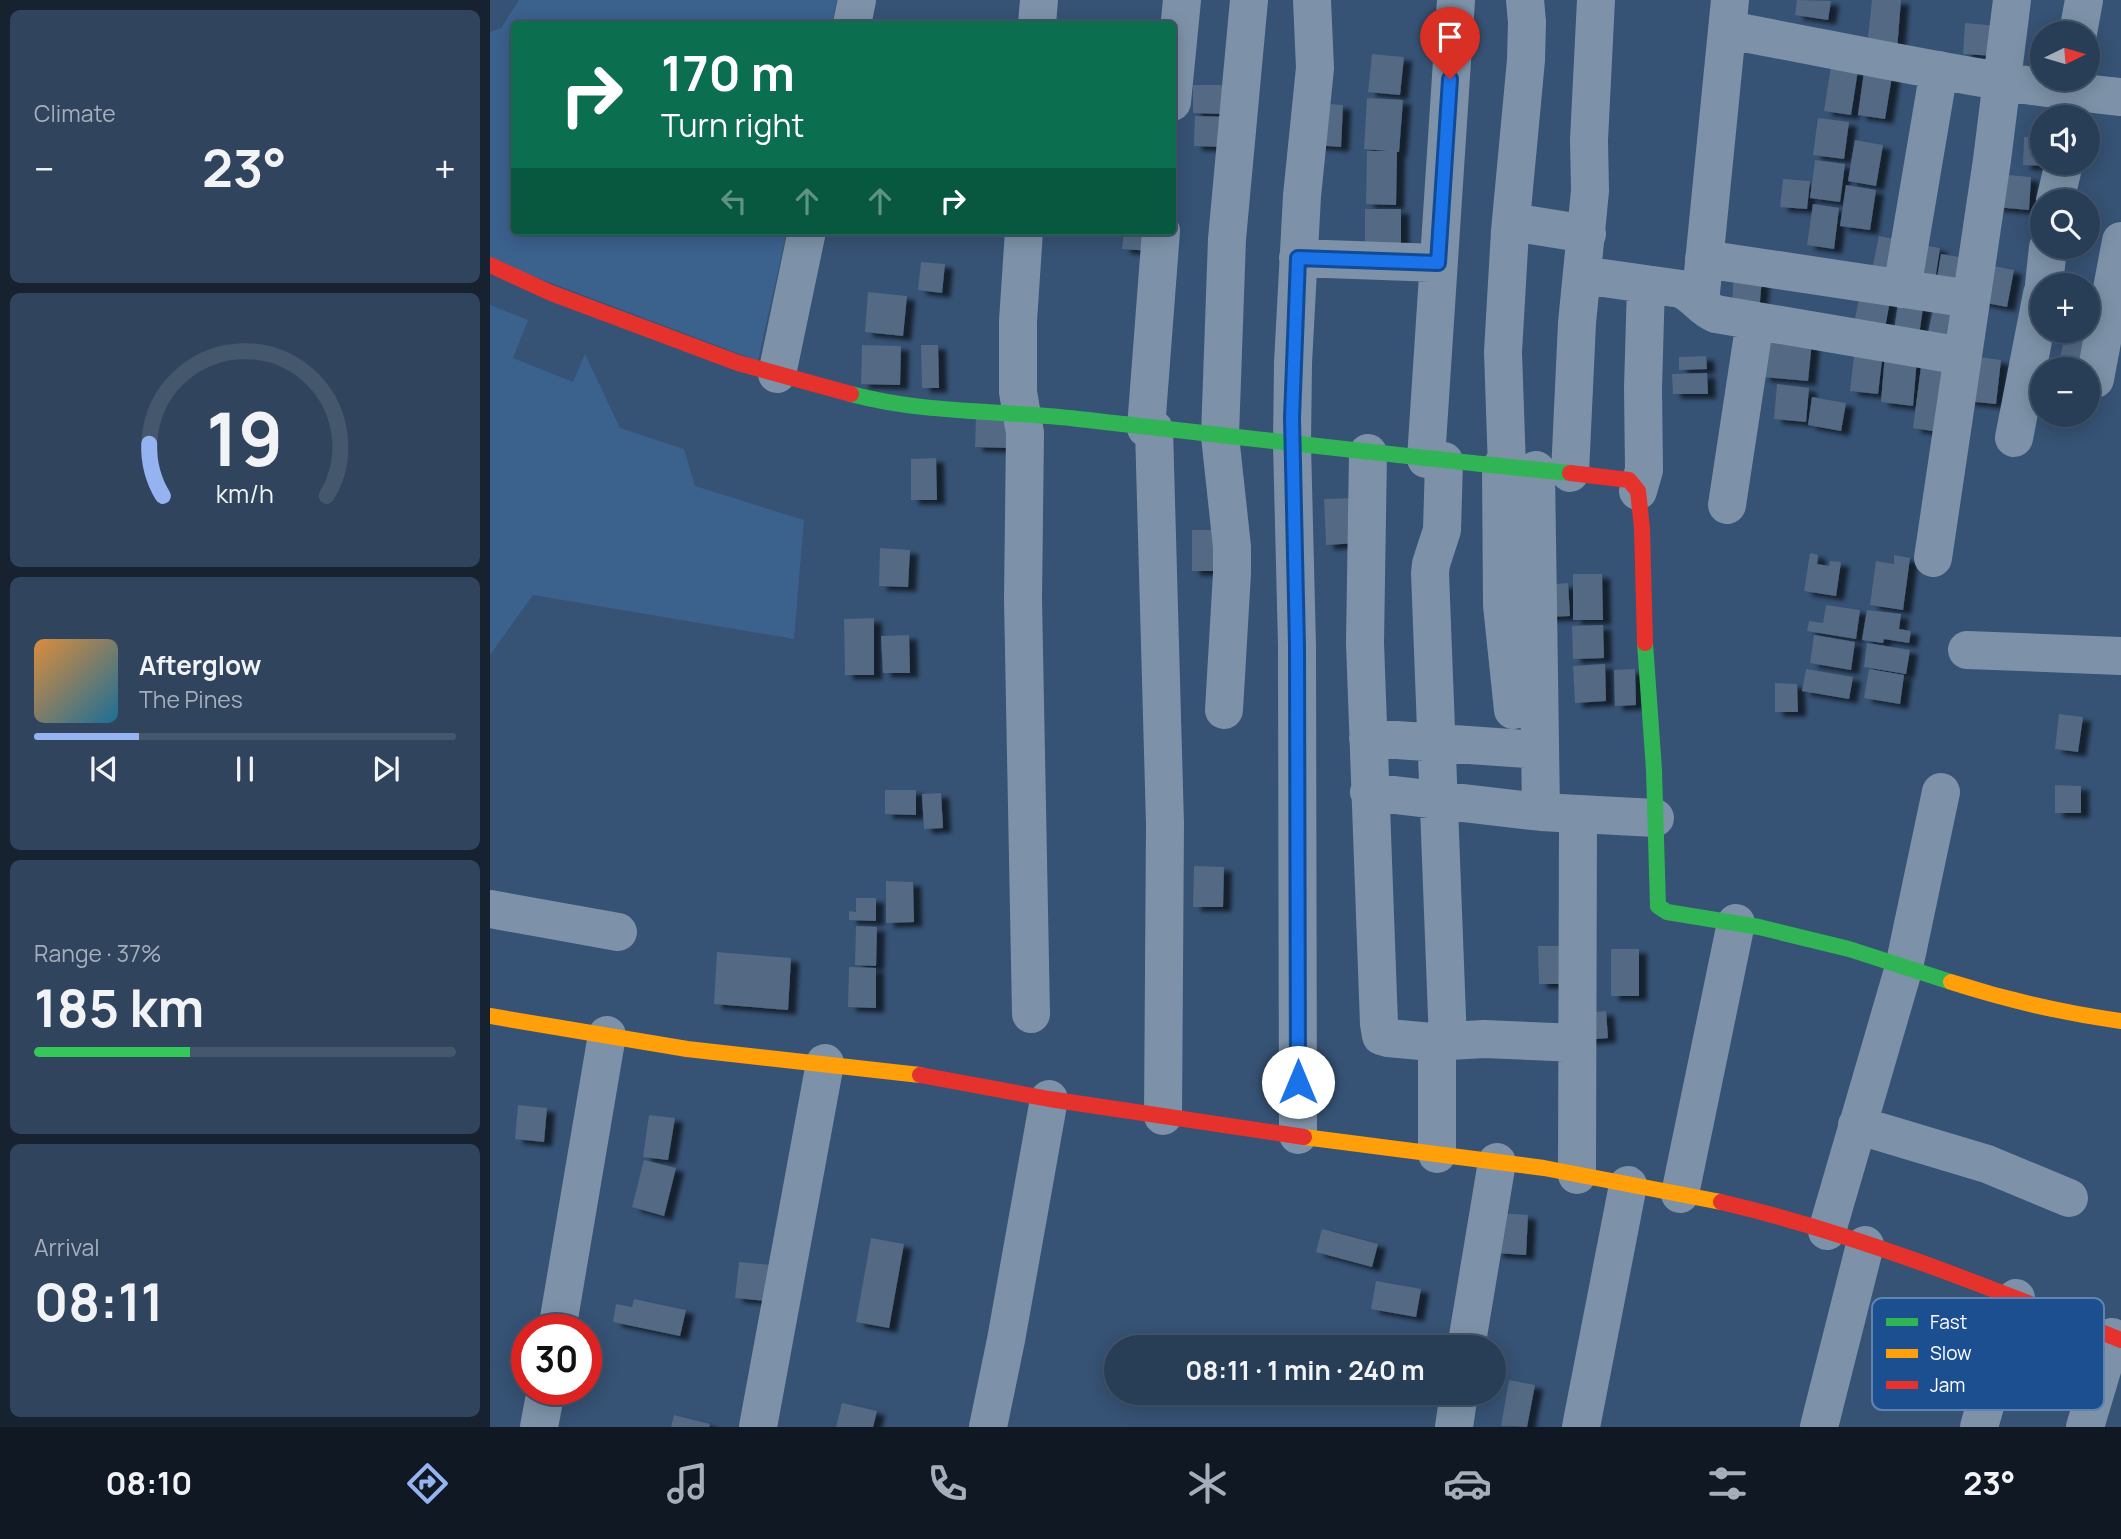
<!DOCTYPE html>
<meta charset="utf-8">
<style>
body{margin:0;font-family:Manrope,sans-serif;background:#30455d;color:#f1f3f6;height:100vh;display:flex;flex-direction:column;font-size:26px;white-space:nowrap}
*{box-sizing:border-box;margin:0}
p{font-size:23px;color:#a5aeba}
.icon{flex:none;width:38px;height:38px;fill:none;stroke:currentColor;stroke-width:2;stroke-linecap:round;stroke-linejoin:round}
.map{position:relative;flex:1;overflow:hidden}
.drawer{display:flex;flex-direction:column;gap:10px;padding:10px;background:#162230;width:490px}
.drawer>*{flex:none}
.hud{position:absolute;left:21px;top:21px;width:665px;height:214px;border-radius:7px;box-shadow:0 4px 18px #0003,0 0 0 2px #44576d;background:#0b6e4f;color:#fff;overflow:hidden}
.needle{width:46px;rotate:85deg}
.tools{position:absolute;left:1540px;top:21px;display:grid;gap:14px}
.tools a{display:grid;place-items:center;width:70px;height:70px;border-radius:50%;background:#283e57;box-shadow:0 4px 18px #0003,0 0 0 2px #44576d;font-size:35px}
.speed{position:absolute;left:21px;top:1314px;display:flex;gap:14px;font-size:35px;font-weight:700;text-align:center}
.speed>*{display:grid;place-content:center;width:91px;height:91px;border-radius:50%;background:#283e57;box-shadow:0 4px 18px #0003,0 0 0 2px #44576d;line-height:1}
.speed .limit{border:10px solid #d22;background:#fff;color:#111}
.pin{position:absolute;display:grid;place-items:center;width:60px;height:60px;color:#fff;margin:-72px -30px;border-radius:50% 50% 50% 0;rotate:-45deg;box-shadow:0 0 7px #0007}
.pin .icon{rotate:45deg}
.me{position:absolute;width:77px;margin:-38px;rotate:0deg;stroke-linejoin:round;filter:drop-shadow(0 0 5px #0008)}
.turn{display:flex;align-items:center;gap:24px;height:147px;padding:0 35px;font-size:32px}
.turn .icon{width:91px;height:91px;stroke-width:2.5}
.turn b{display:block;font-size:49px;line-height:60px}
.lanes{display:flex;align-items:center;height:66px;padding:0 35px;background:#0003;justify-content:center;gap:35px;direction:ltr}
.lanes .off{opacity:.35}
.big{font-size:52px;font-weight:700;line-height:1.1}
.drawer .widget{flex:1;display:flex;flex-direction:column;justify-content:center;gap:10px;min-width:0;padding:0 24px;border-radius:10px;background:#30455d}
.drawer .dial{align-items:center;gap:0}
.dial svg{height:182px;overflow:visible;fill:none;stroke:#44576d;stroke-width:7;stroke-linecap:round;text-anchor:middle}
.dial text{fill:#f1f3f6;stroke:none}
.song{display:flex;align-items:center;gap:21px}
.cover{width:84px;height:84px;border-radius:10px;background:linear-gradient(135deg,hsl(30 70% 55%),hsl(200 70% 35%))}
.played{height:7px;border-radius:4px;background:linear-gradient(90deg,#95b2f1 25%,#44576d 25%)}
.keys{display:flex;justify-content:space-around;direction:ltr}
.heat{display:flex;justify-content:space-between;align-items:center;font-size:38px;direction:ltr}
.charge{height:10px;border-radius:5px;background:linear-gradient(90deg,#34c759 37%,#44576d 0)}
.trip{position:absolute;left:614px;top:1335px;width:402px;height:70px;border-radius:35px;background:#283e57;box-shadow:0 4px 18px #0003,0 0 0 2px #44576d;font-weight:700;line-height:70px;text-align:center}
.dock{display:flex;height:112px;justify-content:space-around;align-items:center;background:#101923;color:#a5aeba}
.dock .icon{width:49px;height:49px}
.dock .on{color:#95b2f1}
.dock b{font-size:32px;color:#f1f3f6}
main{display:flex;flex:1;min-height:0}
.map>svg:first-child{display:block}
.water{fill:#3b618d}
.building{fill:#526984;filter:url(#shadow)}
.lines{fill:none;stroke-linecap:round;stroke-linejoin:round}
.street{stroke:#7d92a8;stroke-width:38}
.fast{stroke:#30b455;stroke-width:16}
.slow{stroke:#ff9f0a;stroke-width:16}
.jam{stroke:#e5322d;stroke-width:16}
.route-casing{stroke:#114b97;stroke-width:18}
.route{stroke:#1a73e8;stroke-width:12}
.key{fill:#1b4f8f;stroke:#5f84b1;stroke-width:2}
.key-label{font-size:19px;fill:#fff}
</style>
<main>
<section class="drawer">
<div class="widget"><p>Climate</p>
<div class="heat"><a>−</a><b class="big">23°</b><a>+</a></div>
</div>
<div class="widget dial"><svg viewBox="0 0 100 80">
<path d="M14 69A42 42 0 1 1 86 69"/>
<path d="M14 69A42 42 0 0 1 8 46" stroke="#95b2f1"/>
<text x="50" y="56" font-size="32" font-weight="700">19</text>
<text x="50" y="72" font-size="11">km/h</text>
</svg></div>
<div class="widget">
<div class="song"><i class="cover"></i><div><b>Afterglow</b><p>The Pines</p></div></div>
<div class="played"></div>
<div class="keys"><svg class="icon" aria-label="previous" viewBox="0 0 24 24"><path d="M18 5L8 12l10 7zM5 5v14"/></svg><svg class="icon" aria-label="pause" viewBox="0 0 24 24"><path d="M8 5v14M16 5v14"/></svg><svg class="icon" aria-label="next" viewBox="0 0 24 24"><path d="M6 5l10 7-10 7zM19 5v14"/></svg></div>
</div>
<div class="widget"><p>Range · 37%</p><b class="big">185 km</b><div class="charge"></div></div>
<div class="widget"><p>Arrival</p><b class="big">08:11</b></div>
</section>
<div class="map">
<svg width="1631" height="1427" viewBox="0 0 1631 1427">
<defs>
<filter id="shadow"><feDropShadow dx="8" dy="4.5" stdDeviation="2" flood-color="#0009"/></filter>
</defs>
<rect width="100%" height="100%" fill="#365274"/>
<path class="water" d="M29 0H347L342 24H24V231H297L268 361 0 260V32L11 28Z
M0 305 38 320 23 358 83 382 95 354 130 428 194 449 205 486 314 520 304 639 43 595 0 655Z"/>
<path class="building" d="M1307 0 1341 1 1338 20 1305 15Z
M1382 0H1411L1407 50 1377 47Z
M1475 23 1508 26 1506 56 1473 54Z
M882 54 914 57 910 95 878 92Z
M1341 66 1368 70 1361 115 1334 111Z
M1374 72 1402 76 1395 119 1368 115Z
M703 85H737L736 114 703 113Z
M877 98 913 100 909 152H907L906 205 876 204 877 151H897L874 149Z
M826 103 853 105 851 147 824 145Z
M705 116 736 117 735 147 704 146Z
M1328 118 1359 122 1354 159 1323 155Z
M1534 137 1552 138V163H1561V166L1533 165Z
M1365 140 1393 145 1386 186 1358 181Z
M1325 160 1355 164 1350 202 1320 198Z
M1508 174 1541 177 1539 210 1505 207Z
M1293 179 1320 181 1317 209 1290 207Z
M1356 185 1386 190 1380 230 1350 226Z
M1323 204 1349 208 1344 249 1317 245Z
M875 209H911V252L875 251Z
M634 231H663L661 251 632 249Z
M1389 236 1414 241 1406 279 1381 274Z
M1421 243 1450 248 1444 287 1415 283Z
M1451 254 1481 259 1475 289 1446 284Z
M431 262 455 264 452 293 428 290Z
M1493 264 1524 270 1517 307 1486 301Z
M1244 265 1273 267 1269 312 1242 310Z
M1371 289 1401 295 1393 339 1362 333Z
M378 292 417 296 413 336 375 332Z
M1409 297 1434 301 1428 342 1403 338Z
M1598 300 1612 302 1599 364 1570 358 1576 331H1598Z
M1445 301 1469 307 1462 339 1438 333Z
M1275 337 1322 341 1318 381 1272 377Z
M372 345 411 346 410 385 371 384Z
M431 345H448L449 388H432Z
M1365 347 1393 351 1388 394 1360 391Z
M1395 354 1427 358 1423 406 1391 402Z
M1216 356 1217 369 1189 370V357Z
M1482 356 1511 360 1506 404 1476 401Z
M1432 359 1465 364 1455 433 1423 428Z
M1217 373 1218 394H1183L1182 374Z
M1287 384 1319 388 1316 422 1284 419Z
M1322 397 1356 403 1351 431 1318 425Z
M486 416H520V448L485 447Z
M446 458 447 500H421V459Z
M865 498 868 543 836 545 834 499Z
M702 530H727V571H702Z
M390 548 420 550 418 587 389 586Z
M1320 553 1328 555 1327 564 1339 566 1340 561 1351 562 1346 596 1314 591Z
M1404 555 1420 558 1413 610 1380 605 1386 561 1404 564Z
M1083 574H1112L1113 620H1083Z
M1078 583 1080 616 1056 617 1054 585Z
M1336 605 1370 610 1366 639 1317 631 1319 621 1333 623Z
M1377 610 1411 614 1409 629 1421 631 1419 643 1394 639 1393 643 1372 640Z
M384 618V675H355L354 619Z
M1113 625 1114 658 1083 659 1082 626Z
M419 635 420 673H393L391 636Z
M1324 635 1365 642 1361 670 1320 663Z
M1377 643 1420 650 1416 674 1374 667Z
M1115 664 1116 701 1085 703 1083 666Z
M1145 669 1146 705 1125 706 1124 670Z
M1316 669 1363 677 1359 699 1312 691Z
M1379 669 1414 675 1410 704 1374 698Z
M1285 683 1307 684 1308 712H1285Z
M1569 714 1593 717 1588 752 1565 749Z
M1565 785 1591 786V813H1565Z
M395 790H426V815L395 814Z
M451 793 453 828 434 829 432 794Z
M704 866 734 867 733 907H703Z
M396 881 423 882 424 922 396 923Z
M366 898H386V921L359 920V911L366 912Z
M366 926 387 927 386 966 365 965Z
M1048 946H1078L1079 984H1049Z
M1121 949H1149V996H1121Z
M227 952 301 958 298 1010 224 1004Z
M359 967 386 968V1008L358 1007Z
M1116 1011 1118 1038 1096 1040 1093 1013Z
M28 1105 57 1108 54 1142 25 1139Z
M159 1115 185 1118 178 1160 153 1157Z
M154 1160 186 1168 174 1216 142 1207Z
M1007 1213 1038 1215 1036 1255 1005 1253Z
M832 1229 888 1244 882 1267 826 1252Z
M381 1238 414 1244 399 1328 366 1322Z
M249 1262 292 1266 288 1302 245 1298Z
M886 1281 931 1289 926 1317 881 1309Z
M144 1299 196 1310 190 1336 123 1322 126 1304 142 1307Z
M771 1336 797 1339 796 1348H770Z
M1019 1380 1045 1385 1037 1427 1011 1426Z
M352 1403 387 1411 383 1427H346Z
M184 1415 220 1424 219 1427H181Z"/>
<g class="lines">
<path class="street" d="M362 24 367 0
M547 24 549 0
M1238 30C1368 54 1499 84 1631 97
M1588 33 1594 0
M682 102 692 0
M1565 201 1574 163
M1021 222 1097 234
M534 231 528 321V392L535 433 533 599 541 1014
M808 258 948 263
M1214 259 1481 299
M1092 275 1191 289C1205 295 1212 309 1226 314L1472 356
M1554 285 1558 247
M1412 289 1449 70
M1210 303 1240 0
M287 374 317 231
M1605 379 1631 241
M656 428 671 231
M664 429 675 824 673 1116
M1524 438 1552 294
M878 453 875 643 889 1024 891 1036 898 1038 942 1042 994 1039 1087 1043
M936 459 966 0
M954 461 952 530 941 564 940 573 958 1042
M1011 467 1012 605 1023 710
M1017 468 1013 352 1020 231 1036 60 1037 22 1035 0
M1046 470 1051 812
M1080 473 1087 323 1100 191 1099 140 1106 0
M1148 491 1154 470 1153 388 1156 284
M1237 505 1265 321
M1443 558 1502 160 1522 0
M1477 650 1631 656
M734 710 742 573V547L730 436 737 239 759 0
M878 738 1050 750
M879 792 1051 812 1165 818
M0 909 128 932
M942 1042 946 1046 947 1051V1154
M1367 1125 1497 1164 1579 1198
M808 1135 807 646 802 444 803 363 812 196 825 68 822 0
M1087 1175 1088 814
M1190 1194 1246 923
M1337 1231 1414 967 1451 792
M67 1330 117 1035
M976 1348 1007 1162
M49 1427 56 1390
M268 1427 335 1063
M498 1427 516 1340 559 1099
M964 1427 969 1393
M1091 1427 1138 1185
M1329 1427 1375 1245
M1489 1427 1526 1298
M1595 1427 1622 1337"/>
<path class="fast" d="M361 394C435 414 512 410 588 419 752 437 916 457 1080 473
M1155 643 1164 770 1168 906 1177 912 1269 927 1359 949 1461 982"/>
<path class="slow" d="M1461 982C1517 1000 1573 1013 1631 1021
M0 1016 197 1049 430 1075
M814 1137 1054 1168 1231 1202"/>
<path class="jam" d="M0 265 61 293 248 363 361 394
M1080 473 1139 480 1148 491 1152 528 1155 643
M430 1075 559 1099 814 1137
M1231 1202C1368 1234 1501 1288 1631 1340"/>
</g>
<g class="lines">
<g class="route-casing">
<path id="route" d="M808 1082 807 646 802 418 808 258 948 263 960 79"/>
</g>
<use href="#route" class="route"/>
</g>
<rect x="1382" y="1298" width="232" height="112" rx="10" class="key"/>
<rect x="1396" y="1318" width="32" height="8" fill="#30b455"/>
<rect x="1396" y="1349" width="32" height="9" fill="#ff9f0a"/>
<rect x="1396" y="1381" width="32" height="8" fill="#e5322d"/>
<g class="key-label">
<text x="1440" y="1329">Fast</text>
<text x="1440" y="1360">Slow</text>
<text x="1440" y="1392">Jam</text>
</g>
</svg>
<div class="tools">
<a><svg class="needle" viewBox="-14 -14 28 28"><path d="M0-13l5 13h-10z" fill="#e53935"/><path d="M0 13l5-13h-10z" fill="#a5aeba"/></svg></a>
<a><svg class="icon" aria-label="sound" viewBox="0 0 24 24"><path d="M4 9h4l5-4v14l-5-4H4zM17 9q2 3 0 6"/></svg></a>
<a><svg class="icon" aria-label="search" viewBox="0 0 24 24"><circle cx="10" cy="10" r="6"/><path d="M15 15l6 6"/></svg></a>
<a>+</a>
<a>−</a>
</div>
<div class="speed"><div class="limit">30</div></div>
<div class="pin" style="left:960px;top:79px;background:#d93025"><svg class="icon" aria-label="arrive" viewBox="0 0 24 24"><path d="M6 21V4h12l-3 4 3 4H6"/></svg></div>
<svg class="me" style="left:808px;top:1082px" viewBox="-20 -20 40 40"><circle r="19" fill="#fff"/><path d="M0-13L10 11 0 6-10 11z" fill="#1a73e8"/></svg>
<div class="trip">08:11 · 1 min · 240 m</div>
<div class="hud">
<div class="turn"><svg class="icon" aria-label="right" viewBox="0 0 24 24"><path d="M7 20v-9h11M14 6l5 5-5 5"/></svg><div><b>170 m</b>Turn right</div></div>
<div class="lanes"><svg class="icon off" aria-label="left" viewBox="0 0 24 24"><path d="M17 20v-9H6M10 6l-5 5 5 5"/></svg><svg class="icon off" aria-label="ahead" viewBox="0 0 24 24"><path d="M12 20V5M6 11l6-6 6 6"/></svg><svg class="icon off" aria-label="ahead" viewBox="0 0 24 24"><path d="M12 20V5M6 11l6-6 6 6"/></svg><svg class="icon" aria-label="right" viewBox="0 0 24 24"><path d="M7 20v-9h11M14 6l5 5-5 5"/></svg></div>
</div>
</div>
</main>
<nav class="dock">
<b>08:10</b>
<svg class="icon on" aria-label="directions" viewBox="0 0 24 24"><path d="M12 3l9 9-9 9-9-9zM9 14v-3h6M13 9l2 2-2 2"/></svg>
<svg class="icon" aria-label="music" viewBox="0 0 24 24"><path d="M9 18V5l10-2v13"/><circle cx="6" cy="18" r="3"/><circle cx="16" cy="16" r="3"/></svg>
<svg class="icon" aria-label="phone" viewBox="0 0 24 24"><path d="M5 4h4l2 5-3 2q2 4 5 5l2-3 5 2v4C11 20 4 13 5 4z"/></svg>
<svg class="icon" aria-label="climate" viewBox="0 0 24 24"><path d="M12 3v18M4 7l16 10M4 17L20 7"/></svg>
<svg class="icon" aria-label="car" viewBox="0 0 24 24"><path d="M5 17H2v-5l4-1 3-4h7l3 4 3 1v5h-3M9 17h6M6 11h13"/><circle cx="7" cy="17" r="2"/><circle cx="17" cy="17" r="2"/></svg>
<svg class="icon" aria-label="filters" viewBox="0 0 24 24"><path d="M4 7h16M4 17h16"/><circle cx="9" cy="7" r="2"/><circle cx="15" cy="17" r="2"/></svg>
<b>23°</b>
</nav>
